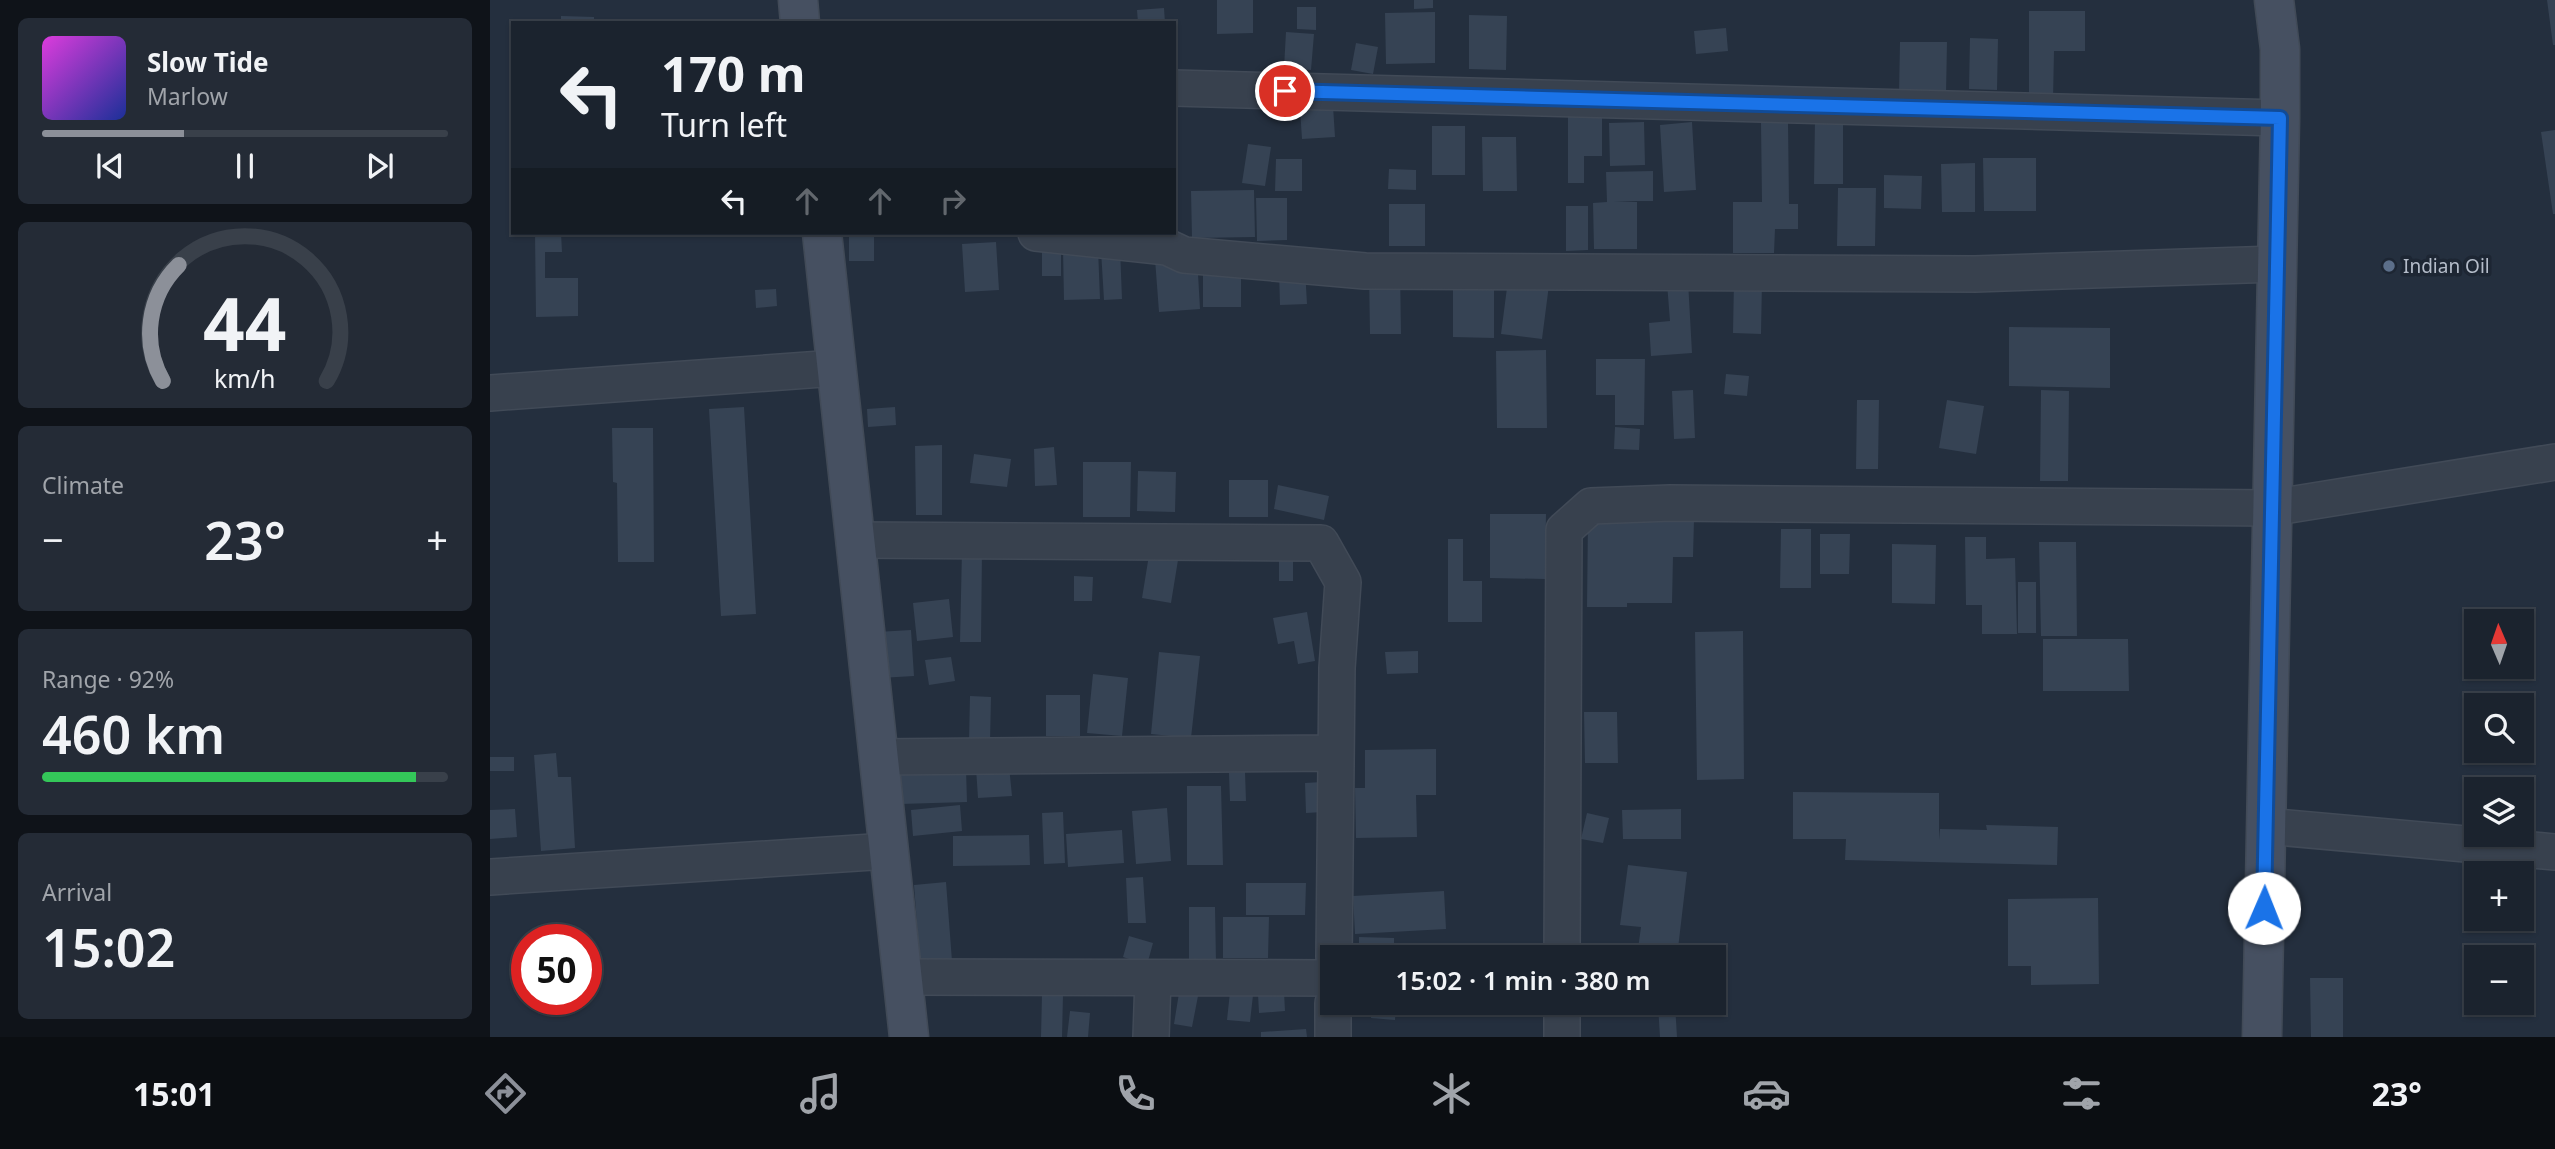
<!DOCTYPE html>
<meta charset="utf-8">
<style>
body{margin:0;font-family:"Noto Sans",sans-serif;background:#242b36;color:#f1f3f6;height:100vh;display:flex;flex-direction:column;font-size:26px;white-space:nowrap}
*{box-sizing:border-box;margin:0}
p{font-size:23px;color:#a0a4aa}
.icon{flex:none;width:38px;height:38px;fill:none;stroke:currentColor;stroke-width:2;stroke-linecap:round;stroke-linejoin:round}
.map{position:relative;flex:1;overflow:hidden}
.details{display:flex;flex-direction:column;gap:18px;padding:18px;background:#0f1319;width:490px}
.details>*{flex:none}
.hud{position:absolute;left:21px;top:21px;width:665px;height:214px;border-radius:0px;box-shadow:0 2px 5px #0004,0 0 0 2px #39404a;background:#1b232e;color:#f1f3f6;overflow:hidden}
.needle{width:46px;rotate:358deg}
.tools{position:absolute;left:1974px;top:609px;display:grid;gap:14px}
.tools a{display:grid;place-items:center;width:70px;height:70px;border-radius:0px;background:#1b232e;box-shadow:0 2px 5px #0004,0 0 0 2px #39404a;font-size:35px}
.speed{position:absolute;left:21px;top:924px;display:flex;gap:14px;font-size:35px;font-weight:700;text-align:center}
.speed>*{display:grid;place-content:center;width:91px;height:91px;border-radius:50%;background:#1b232e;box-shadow:0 2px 5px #0004,0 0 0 2px #39404a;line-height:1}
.speed .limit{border:10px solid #d22;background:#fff;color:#111}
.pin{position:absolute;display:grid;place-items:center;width:60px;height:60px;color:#fff;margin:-30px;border:4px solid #fff;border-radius:50%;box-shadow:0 2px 7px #0007}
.me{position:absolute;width:77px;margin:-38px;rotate:1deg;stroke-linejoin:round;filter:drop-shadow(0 0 5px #0008)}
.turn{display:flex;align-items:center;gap:24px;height:147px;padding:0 35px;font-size:32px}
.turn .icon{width:91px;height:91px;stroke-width:2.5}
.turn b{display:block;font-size:49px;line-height:60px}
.lanes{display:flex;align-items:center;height:66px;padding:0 35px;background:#0003;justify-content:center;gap:35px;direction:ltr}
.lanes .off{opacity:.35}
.big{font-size:52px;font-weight:600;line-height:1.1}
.details .card{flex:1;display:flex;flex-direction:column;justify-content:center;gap:10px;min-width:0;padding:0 24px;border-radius:10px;background:#242b36}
.details .dial{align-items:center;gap:0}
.dial svg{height:182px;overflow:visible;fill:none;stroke:#39404a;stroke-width:7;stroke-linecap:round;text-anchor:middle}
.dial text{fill:#f1f3f6;stroke:none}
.song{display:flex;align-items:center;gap:21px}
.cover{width:84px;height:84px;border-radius:10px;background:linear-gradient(135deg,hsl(300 70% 55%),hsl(230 70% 35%))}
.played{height:7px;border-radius:4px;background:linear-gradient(90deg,#8c9099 35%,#39404a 35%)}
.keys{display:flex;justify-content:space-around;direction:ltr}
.heat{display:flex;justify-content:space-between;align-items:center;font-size:38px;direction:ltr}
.charge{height:10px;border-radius:5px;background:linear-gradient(90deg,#34c759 92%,#39404a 0)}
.trip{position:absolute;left:830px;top:945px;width:406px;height:70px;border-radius:0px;background:#1b232e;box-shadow:0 2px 5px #0004,0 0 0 2px #39404a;font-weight:600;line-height:70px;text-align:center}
.tabs{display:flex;height:112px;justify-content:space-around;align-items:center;background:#0b0e12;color:#a0a4aa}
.tabs .icon{width:49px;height:49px}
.tabs .current{color:#8c9099}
.tabs b{font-size:32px;color:#f1f3f6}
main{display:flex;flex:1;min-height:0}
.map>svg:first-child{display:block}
.building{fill:#364354}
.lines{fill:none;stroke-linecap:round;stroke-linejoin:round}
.street-casing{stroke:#414a57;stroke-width:38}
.secondary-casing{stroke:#414a57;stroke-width:41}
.street{stroke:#38414e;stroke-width:35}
.secondary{stroke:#465061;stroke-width:38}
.route-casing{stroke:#114b97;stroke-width:18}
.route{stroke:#1a73e8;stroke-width:12}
.service-dot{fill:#5c6f8a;stroke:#1d2633;stroke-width:2.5}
.labels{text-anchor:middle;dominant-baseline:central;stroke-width:7;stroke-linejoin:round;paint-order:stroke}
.poi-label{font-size:19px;fill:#b4bcc9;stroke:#1d2633;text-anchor:start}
</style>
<main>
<section class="details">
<div class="card">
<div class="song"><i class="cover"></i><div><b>Slow Tide</b><p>Marlow</p></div></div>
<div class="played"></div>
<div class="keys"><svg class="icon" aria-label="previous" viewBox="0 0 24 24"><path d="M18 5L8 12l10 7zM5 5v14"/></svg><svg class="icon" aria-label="pause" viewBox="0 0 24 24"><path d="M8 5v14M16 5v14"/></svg><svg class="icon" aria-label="next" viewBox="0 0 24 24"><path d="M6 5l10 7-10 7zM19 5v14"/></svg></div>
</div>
<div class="card dial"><svg viewBox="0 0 100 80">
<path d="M14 69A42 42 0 1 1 86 69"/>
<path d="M14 69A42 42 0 0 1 21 18" stroke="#8c9099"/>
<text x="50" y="56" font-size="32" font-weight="700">44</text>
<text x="50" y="72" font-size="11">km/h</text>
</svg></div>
<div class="card"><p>Climate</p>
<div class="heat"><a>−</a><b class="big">23°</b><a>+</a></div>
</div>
<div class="card"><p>Range · 92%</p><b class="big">460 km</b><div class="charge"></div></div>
<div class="card"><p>Arrival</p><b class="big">15:02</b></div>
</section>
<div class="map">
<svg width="2065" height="1037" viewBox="0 0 2065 1037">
<rect width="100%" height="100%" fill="#242f3e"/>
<path class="building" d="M727 0H763V33L727 34Z
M924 0H943V8L924 9Z
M2057 0H2065V45H2063Z
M807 7H826V30L807 29Z
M674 8 675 23H648L647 10Z
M1539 11H1595V51H1564L1563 100H1539Z
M945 12V63L896 64 895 13Z
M979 15 1017 16 1016 70 979 69Z
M71 16 104 17V23H71Z
M1236 28 1238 51 1206 54 1204 31Z
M796 32 824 34 821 70 794 68Z
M1480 38 1508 39 1507 90 1479 89Z
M1410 42H1457L1456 95H1409Z
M866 43 888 47 883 74 861 70Z
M843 106 845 137 812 139 810 108Z
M1078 115H1112V156H1094V183H1078Z
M1325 118H1353V184H1324Z
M1154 122 1155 165 1120 166 1119 123Z
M1202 122 1206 190 1174 192 1170 125Z
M1298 122 1299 204H1308V229H1285L1284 253H1243V202H1272L1271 123Z
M942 126H975V175H942Z
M2065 130V214H2063L2051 132Z
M992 137H1026L1027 191H993Z
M758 144 781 147 775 186 752 183Z
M1493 158H1546V211H1494Z
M786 159H812V191H785Z
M1485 163V212H1452L1451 164Z
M899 169 926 170V190L898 189Z
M1163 171V201H1124L1147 202V249H1104L1103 203 1117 202 1116 172Z
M1394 175 1432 176 1431 209 1394 208Z
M1348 188H1386L1385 246H1347Z
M764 190 765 237 702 238 701 191Z
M766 198H797V240L767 241Z
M899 204H935V246H899Z
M1076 206H1098V250L1076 251Z
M45 233H71L72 252H55V278H88V316L46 317Z
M359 233H384V261H359Z
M506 242 509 290 475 292 472 244Z
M552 245H571V276H552Z
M608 248 610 299 574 300 573 249Z
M630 248 632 299 614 300 611 250Z
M707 256 710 309 669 312 665 259Z
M815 269 817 304 790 305 789 271Z
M879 270H910L911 334H880Z
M713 272 751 273V307H713Z
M1004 272V338L963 337V273Z
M1018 280 1059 285 1052 339 1011 334Z
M1244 280 1272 281 1271 334 1243 333Z
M1198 281 1202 353 1161 356 1159 323 1180 321 1177 283Z
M286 289 287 306 266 308 265 290Z
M1519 327 1620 328V388L1519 386Z
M1056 350 1057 428H1007L1006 351Z
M1106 359H1155L1154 425H1125V395H1106Z
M1236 374 1259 376 1257 396 1234 394Z
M1203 390 1205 438 1184 439 1182 391Z
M1551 390 1579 391 1578 481H1550Z
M1367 400H1389L1388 469H1366Z
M1457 400 1494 406 1486 454 1449 448Z
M254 407 266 614 231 616 219 409Z
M405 407 406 425 378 427 377 409Z
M1125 427 1150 429 1149 450 1124 449Z
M122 428H163L164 562H128L127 483 123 482Z
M452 445V515H426L425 446Z
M564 447 567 485 545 486 544 449Z
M484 454 521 459 517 487 480 483Z
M593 462H641L640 517H593Z
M648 471 686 472 685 512 647 511Z
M739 480H778V517H739Z
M788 485 839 496 834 520 784 509Z
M1000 514H1056L1055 579 1000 578Z
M1098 518 1204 520 1203 557H1183L1182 603H1137V607H1097Z
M1291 529H1321V588H1290Z
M1330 534H1360L1359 574H1330Z
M1475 537H1496V559L1525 558 1527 634H1492V605H1476Z
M958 539H973V581H992V622H958Z
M1549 542H1586L1587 636H1551Z
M789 543H803V581H789Z
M1402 544 1446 545 1445 604 1402 603Z
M472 549H492L491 642H470Z
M659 555 688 560 681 603 652 598Z
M584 576 603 577 602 601H584Z
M1528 582H1546V633H1528Z
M459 599 463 637 427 641 423 603Z
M817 612 825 661 808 664 804 641 788 644 783 618Z
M421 630 424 676 390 678 387 632Z
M1253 631 1254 779 1207 780 1205 632Z
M1553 639H1638L1639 691H1553Z
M928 651V673L897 674 895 652Z
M669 652 710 656 701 738 661 734Z
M461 657 465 681 439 685 435 660Z
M603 674 638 678 632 736 597 733Z
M556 695H590V736H556Z
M480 696 501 697 500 742H479Z
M1094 712H1127L1128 763H1095Z
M946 749V795H926L927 837 866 838 865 788H875V750Z
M66 753 68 777H81L85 848 51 851 44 755Z
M0 757H24V771H0Z
M519 766 522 796 488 798 486 768Z
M476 769 477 802 410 804 409 770Z
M755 772 756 801H740L739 773Z
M832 782 833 812 816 813 815 783Z
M697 786H731L733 865H697Z
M1303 792 1449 793V840L1450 829 1497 830 1496 825 1568 827 1567 865 1355 860 1356 839H1303Z
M470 805 472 831 423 836 421 810Z
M677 808 681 861 646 864 642 811Z
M25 809 27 837 0 839V810Z
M1191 809V839H1133L1132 810Z
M573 812 575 863 554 864 552 813Z
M1097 813 1119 818 1113 843 1091 839Z
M632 830 634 863 578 867 576 834Z
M539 835 540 865 463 866V836Z
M1138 865 1197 872 1187 957 1147 956 1151 927 1130 925Z
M653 877 656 923H638L636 878Z
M456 882 462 961 430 963 424 885Z
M756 883H816L815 915H756Z
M954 891 956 929 865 934 863 896Z
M1608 898 1609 984 1541 985V966H1518V899Z
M699 907H725L726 962H699Z
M733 917H779L778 958H733Z
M639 936 663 943 657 965 633 957Z
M869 937 904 938V957H869Z
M1820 978H1853V1037H1821Z
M740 992 763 995 760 1022 737 1020Z
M794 992 795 1011 769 1013 768 994Z
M689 993 708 996 702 1027 684 1024Z
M552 994 573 995 572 1037H551Z
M882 1003H906L905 1020 881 1018Z
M1185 1004 1187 1037H1170L1168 1005Z
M580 1011 600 1013 598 1037H577Z
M816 1029 817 1037H771V1032Z"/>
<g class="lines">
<g class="street-casing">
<path id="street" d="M684 88 1790 118
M546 233 677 247 694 255 875 271 1485 274 1787 264
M0 393 346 368
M364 540 831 543 853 582 847 668 844 957
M389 757 845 753
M1776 826 2065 852
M0 877 398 851
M1072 957 1074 530 1101 506 1180 503 1781 508 2065 462
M412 977 842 978
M661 1037 663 978
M843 1037V1003
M1072 1037V1003"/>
</g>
<g class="secondary-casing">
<path id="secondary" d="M308 0 310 23
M332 233 419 1037
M1772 1037 1790 118V49L1784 0"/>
</g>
<use href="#street" class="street"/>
<use href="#secondary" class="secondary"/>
</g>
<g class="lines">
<g class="route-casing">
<path id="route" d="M795 91 1790 118 1774 908"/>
</g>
<use href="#route" class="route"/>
</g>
<circle class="service-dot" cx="1899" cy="266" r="7"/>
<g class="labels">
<g class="poi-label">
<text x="1913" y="266">Indian Oil</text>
</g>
</g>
</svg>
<div class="tools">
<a><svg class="needle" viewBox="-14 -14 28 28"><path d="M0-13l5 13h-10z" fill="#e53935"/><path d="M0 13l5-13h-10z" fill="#a0a4aa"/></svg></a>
<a><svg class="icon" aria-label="search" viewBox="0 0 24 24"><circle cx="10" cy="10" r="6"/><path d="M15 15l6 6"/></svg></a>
<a><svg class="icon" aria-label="layers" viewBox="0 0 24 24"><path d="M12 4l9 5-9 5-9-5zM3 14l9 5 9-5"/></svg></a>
<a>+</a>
<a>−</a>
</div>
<div class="speed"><div class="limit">50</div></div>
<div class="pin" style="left:795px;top:91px;background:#d93025"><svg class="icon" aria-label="arrive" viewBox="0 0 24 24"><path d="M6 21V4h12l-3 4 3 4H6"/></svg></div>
<svg class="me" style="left:1774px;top:908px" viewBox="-20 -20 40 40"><circle r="19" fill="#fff"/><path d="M0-13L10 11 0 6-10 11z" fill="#1a73e8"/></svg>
<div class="trip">15:02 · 1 min · 380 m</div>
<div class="hud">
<div class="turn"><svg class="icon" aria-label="left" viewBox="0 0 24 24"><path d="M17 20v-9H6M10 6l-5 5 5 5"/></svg><div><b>170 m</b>Turn left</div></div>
<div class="lanes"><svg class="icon" aria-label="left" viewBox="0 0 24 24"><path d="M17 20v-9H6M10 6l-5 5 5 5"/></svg><svg class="icon off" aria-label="ahead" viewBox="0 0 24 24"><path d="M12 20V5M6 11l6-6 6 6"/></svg><svg class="icon off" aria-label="ahead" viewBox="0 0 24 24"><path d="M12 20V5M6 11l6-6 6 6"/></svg><svg class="icon off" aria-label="right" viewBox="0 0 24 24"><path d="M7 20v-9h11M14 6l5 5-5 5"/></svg></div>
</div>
</div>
</main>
<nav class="tabs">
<b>15:01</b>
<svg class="icon current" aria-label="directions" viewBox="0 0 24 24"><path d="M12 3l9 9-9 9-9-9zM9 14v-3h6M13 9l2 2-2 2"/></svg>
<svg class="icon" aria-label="music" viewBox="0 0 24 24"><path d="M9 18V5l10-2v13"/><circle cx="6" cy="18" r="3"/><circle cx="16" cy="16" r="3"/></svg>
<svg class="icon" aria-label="phone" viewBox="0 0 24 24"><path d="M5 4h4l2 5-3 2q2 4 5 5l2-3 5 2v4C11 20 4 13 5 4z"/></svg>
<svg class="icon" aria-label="climate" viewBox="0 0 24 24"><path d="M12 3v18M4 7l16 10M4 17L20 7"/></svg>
<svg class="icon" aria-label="car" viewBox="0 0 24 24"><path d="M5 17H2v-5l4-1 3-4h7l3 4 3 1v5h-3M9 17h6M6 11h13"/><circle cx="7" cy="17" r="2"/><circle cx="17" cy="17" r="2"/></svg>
<svg class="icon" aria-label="filters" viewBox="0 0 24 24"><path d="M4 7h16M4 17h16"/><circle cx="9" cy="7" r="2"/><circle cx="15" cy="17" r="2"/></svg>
<b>23°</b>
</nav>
